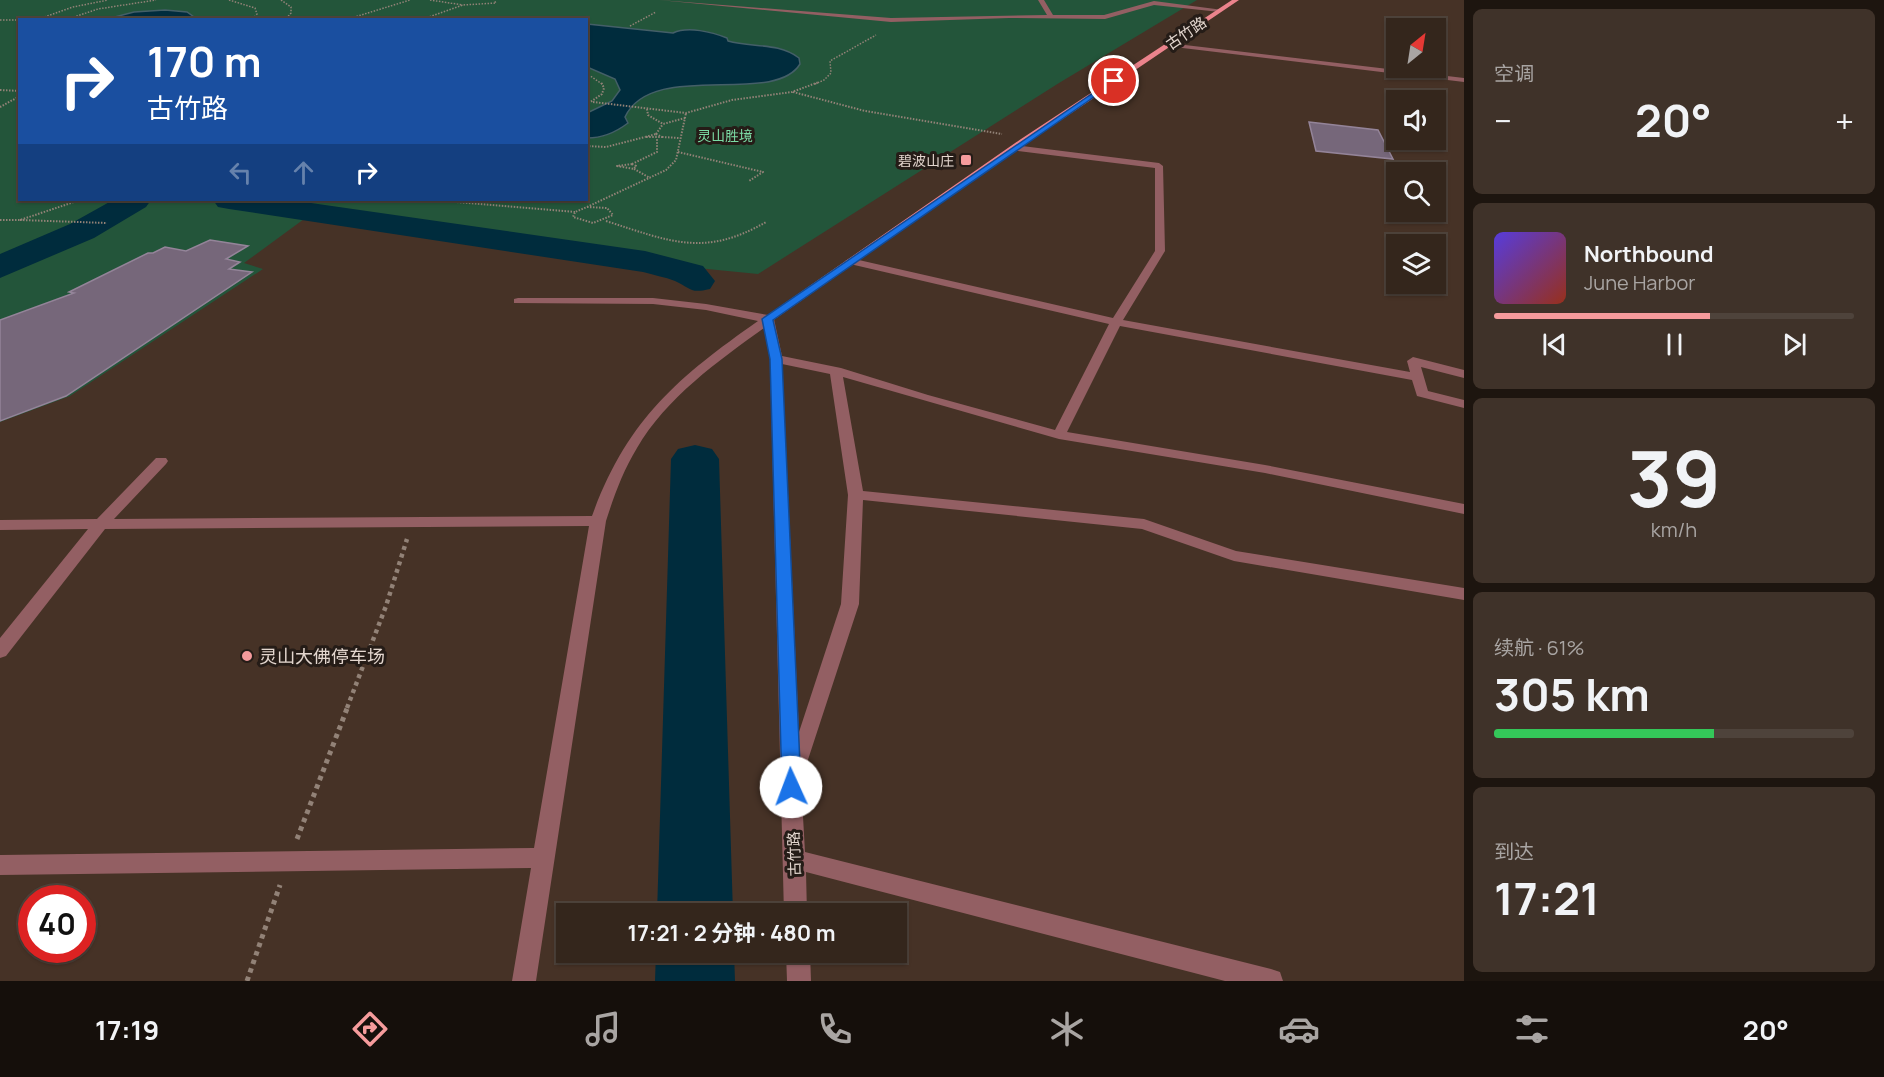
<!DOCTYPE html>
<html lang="zh">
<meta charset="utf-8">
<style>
body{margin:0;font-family:Manrope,"Noto Sans SC",sans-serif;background:#3f3229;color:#f1f3f6;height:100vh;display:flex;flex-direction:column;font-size:22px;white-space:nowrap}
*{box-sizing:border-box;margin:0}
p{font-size:20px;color:#a9a5a3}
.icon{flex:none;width:33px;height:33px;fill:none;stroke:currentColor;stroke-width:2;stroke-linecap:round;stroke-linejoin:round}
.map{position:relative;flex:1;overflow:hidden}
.drawer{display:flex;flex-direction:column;gap:9px;padding:9px;background:#1d150f;width:420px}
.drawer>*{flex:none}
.banner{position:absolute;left:18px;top:18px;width:570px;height:183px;border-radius:0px;box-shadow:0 2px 4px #0004,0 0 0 2px #4e433b;background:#1a4fa0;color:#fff;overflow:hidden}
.needle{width:39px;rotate:30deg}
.fabs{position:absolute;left:1386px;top:18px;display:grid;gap:12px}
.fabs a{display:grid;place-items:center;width:60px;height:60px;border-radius:0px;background:#34261c;box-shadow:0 2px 4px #0004,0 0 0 2px #4e433b;font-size:30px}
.speed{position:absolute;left:18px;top:885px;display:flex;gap:12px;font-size:30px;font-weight:700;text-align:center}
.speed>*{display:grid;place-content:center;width:78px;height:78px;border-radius:50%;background:#34261c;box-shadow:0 2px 4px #0004,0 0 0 2px #4e433b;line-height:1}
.speed .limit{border:9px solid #d22;background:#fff;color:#111}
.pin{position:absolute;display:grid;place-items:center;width:51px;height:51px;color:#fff;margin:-26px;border:3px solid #fff;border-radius:50%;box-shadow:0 2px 6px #0007}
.me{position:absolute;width:66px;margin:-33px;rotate:358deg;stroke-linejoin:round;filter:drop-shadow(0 0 4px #0008)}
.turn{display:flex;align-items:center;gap:21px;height:126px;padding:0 30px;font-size:27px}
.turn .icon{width:78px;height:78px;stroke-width:2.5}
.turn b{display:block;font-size:42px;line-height:51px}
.lanes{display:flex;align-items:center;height:57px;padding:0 30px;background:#0003;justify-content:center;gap:30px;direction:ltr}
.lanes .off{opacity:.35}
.big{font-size:45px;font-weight:700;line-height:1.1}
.drawer .tile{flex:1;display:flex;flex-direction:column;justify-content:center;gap:9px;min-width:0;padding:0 21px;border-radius:9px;background:#3f3229}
.drawer .dial{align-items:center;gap:0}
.dial b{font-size:78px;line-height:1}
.song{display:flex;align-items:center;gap:18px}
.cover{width:72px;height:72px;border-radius:9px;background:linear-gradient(135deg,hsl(250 70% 55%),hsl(10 70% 35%))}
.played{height:6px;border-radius:3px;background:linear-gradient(90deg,#f59b9c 60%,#4e433b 60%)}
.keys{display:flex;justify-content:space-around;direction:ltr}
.heat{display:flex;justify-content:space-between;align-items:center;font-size:33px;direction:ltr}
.charge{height:9px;border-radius:4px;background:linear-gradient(90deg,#34c759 61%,#4e433b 0)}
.trip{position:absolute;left:556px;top:903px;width:351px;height:60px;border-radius:0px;background:#34261c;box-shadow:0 2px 4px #0004,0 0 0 2px #4e433b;font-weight:700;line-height:60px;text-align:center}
.menu{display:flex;height:96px;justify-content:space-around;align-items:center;background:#150f0b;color:#a9a5a3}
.menu .icon{width:42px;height:42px}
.menu .selected{color:#f59b9c}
.menu b{font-size:27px;color:#f1f3f6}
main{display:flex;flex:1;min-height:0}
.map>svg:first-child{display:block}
.green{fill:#23553a;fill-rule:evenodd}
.water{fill:#002c3d;stroke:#445f68;stroke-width:1.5}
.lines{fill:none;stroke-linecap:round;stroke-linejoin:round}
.river{fill:#002c3d;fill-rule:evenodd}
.building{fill:#76677a;stroke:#948499;stroke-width:1.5}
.path-far3{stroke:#928277;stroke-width:1.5;stroke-dasharray:1.5 1.5;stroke-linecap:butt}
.path-far2{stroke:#928277;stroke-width:2;stroke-dasharray:1.5 1.5;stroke-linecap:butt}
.path-far1{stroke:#928277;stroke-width:4.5;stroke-dasharray:4 4;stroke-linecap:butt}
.path{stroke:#928277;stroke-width:5;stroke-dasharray:4.5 4.5;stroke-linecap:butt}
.minor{fill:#935f63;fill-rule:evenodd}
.major{fill:#eb838c;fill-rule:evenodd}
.route{fill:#1a73e8;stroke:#114b97;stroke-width:1.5}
.poi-dot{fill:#f59b9c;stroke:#251c17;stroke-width:2}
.labels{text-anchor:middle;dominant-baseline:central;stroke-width:6;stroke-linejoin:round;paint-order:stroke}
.far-park-label{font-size:14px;fill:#7cdca5;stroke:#251c17}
.far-poi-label{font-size:14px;fill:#e3d6ce;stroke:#251c17;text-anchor:end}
.street-label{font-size:15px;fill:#e3d6ce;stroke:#251c17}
.near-poi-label{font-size:18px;fill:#e3d6ce;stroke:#251c17;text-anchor:start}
</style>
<main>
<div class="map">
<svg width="1464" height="981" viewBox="0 0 1464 981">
<rect width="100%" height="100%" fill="#463226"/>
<path class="green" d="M0 0H1197L1059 83 758 274 677 266 315 211 244 263 263 269 70 396 0 422ZM20 20H586V200H20Z"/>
<path class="water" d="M165 10 187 12 194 17 192 20 107 19 134 12Z
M587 24 673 33C688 26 712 32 727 38L728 41C752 48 778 42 799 58L800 64C774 107 652 59 625 117L628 123C615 133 602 138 587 138V113L612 101 620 90 615 79 587 67Z"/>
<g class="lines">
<path class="river" d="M113 200H151L146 207 94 238 0 278V254L70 224Z
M213 200H290L645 251 703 266 715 281 710 289C689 294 691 288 675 281 665 277 653 275 643 272L229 209 218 207Z
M695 445 712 449 719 459 733 914H657L671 459 678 449Z
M656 952H734L735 981H655Z"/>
</g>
<path class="building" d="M1309 122 1378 130 1393 159 1316 151Z
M210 240 248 246 226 259 240 262 229 269 252 272 66 396 0 421V320L74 293 69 292 148 253H153L165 247 186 251Z"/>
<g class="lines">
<path class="path-far3" d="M229 0 255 8 257 14 252 20
M281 0 291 7V13L285 20
M430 0 463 5
M0 20H20
M36 20 73 7 108 0
M65 20 98 9 156 0
M345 20 410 0
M403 20 423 19 463 5 496 3 494 0
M630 26 656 12
M20 32V38
M586 73 602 84
M815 84 824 80 831 73 830 61 876 35"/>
<path class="path-far2" d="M0 90 20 91
M793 92 865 111 1002 134
M593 102 686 113 732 100 792 92 819 82
M586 105 602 94 604 88 601 82
M0 107 20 96
M647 109 648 115 663 124 685 118
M656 134 662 137H645Z
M656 134 663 124
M662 137 679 138
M586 146 606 147 645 137
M678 152 763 172 749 181
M632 164 636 166 634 169 617 166Z
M632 164 657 152V139
M634 169 650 178
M433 200 575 212
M587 207 666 170 676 160 686 113
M587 207 607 208 613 215 593 223 573 217 575 212Z
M0 220H20L80 200
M20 220 107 223
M606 221C669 241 704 258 766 222"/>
<path class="path-far1" d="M347 708 386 606 407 539"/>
<path class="path" d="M297 839 348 706
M247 981 280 885"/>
<path class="minor" d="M659 0 891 18 1047 15 1038 0H1044L1053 15H1104L1154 1 1223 10 1220 12 1154 5 1105 19 1009 18 891 22Z
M1168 43 1464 78V82L1166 46Z
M1014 145 1159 163 1163 166 1165 251 1123 320 1410 372 1407 361 1413 357 1464 370V378L1421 367 1428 391 1464 400V408L1417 396 1412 380 1120 326 1067 432 1265 465 1464 504V514L1265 473 1059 439 843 377 863 491 1144 519 1236 551 1464 588V600L1234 561 1142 529 863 500 859 604 801 781 805 852 1271 969 1280 972 1283 981H1225L806 872 807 914H784L770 359 764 328C718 361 666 398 637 448 623 471 614 496 606 521L536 981H512L531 868 0 875V855L534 848 589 526 105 529 6 656 0 658V638L88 529 0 530V520L97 519 156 458H166L168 461 166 464 114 519 592 516C627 420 677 378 758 321L706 310 653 304 514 303V299L518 298H653L706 304 768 315 774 319 782 356 841 368 928 395 1055 430 1109 324 850 264 845 261 850 258 1113 318 1155 251V168L1011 150 1010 148ZM782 364 830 374 848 495 841 604 799 732Z
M786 952H810L811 981H787Z"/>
<path class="major" d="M1232 0H1239L1027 143 772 321 768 323 762 319 1021 139Z"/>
</g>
<path class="route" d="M1112 80 1117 81 773 320 782 359 801 787 798 792 791 795 785 792 782 787 770 359 762 319Z"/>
<g class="poi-dot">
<rect x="960" y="154" width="12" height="12" rx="3"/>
<circle cx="247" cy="656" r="6"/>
</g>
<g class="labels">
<g class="far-park-label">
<text x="725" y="135">灵山胜境</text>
</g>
<g class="far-poi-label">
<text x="954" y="160">碧波山庄</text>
</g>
<g class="street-label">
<text transform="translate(1186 33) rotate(-34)">古竹路</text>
<text transform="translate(794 854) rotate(-92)">古竹路</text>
</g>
<g class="near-poi-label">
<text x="259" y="656">灵山大佛停车场</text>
</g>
</g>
</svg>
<div class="fabs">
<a><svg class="needle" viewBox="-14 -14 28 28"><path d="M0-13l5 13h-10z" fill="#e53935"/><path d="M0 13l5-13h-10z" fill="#a9a5a3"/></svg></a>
<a><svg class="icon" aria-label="sound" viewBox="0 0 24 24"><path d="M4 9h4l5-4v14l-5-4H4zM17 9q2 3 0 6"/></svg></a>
<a><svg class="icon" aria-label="search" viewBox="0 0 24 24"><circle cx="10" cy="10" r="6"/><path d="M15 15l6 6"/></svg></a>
<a><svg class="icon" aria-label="layers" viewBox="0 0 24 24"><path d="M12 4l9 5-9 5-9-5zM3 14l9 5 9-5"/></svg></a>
</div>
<div class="speed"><div class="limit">40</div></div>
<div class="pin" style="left:1114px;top:81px;background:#d93025"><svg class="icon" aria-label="arrive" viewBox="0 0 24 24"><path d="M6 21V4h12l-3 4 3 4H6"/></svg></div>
<svg class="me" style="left:791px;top:787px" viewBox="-20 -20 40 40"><circle r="19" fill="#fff"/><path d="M0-13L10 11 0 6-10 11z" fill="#1a73e8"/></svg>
<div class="trip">17:21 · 2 分钟 · 480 m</div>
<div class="banner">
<div class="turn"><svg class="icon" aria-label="right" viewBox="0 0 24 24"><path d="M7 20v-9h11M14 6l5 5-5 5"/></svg><div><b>170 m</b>古竹路</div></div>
<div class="lanes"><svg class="icon off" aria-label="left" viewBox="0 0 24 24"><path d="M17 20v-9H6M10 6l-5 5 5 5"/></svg><svg class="icon off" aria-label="ahead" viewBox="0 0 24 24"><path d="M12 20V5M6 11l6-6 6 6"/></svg><svg class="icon" aria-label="right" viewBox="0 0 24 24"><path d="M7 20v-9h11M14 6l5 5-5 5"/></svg></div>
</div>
</div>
<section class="drawer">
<div class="tile"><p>空调</p>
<div class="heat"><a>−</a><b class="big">20°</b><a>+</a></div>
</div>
<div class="tile">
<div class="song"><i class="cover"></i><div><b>Northbound</b><p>June Harbor</p></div></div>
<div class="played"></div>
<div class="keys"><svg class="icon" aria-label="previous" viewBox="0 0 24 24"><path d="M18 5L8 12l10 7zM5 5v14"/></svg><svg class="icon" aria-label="pause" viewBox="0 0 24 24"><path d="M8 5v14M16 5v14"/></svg><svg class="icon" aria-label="next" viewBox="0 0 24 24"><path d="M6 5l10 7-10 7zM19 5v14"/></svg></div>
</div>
<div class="tile dial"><b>39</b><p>km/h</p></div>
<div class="tile"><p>续航 · 61%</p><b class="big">305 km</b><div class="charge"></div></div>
<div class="tile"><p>到达</p><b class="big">17:21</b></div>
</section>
</main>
<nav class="menu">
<b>17:19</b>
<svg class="icon selected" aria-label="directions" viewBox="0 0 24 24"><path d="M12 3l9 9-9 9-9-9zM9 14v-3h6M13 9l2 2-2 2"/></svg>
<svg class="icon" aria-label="music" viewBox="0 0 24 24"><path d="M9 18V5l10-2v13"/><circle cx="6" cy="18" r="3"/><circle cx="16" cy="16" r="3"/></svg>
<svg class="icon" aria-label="phone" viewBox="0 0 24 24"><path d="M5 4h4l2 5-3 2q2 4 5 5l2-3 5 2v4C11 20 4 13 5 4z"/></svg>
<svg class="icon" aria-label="climate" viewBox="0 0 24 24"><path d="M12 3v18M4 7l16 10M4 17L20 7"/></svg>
<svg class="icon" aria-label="car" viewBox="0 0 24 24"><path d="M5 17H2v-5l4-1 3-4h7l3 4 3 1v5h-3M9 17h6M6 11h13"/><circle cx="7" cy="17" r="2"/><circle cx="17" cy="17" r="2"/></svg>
<svg class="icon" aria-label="filters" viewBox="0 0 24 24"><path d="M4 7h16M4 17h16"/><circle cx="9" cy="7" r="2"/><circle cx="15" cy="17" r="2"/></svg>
<b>20°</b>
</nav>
